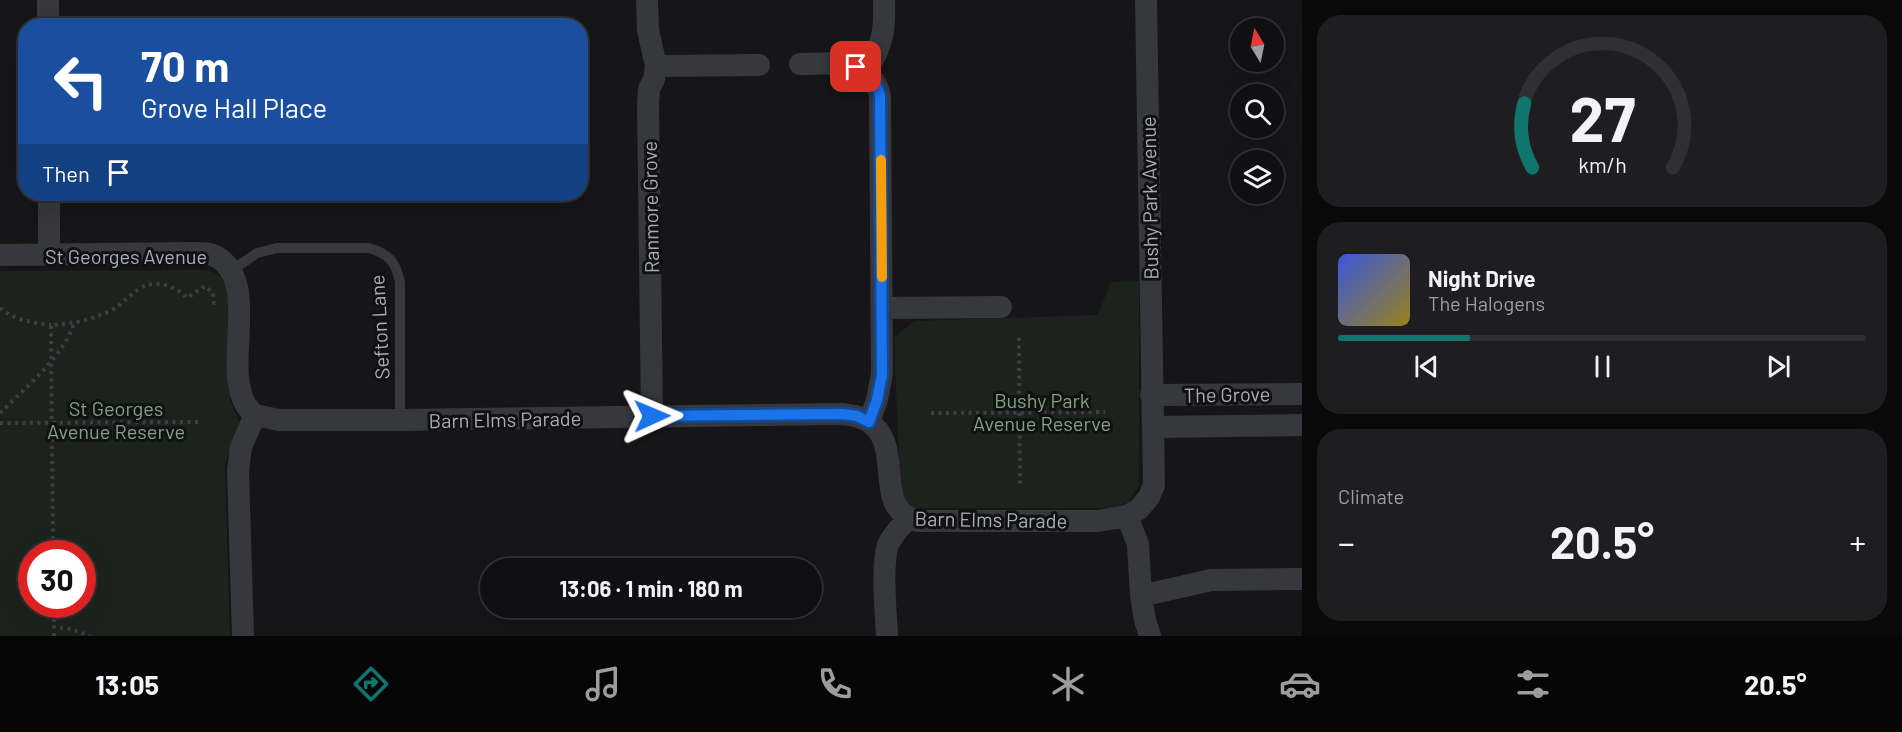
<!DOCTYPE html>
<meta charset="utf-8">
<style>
body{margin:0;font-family:Barlow,sans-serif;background:#1e1e20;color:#f1f3f6;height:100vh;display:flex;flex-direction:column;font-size:22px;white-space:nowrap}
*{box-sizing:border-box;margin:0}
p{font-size:20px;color:#9c9d9f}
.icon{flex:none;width:33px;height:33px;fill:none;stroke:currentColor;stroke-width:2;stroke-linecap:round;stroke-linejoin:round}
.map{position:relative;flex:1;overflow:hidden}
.details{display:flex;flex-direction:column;gap:15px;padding:15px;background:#09090a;width:600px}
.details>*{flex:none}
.guide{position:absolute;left:18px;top:18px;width:570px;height:183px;border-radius:24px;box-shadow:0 6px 24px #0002,0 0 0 2px #303032;background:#1a4fa0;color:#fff;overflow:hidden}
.needle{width:39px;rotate:350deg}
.controls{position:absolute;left:1230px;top:18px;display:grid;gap:12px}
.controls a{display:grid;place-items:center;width:54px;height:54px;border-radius:50%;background:#101012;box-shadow:0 6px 24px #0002,0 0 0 2px #303032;font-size:30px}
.speed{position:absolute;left:18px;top:540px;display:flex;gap:12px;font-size:30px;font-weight:700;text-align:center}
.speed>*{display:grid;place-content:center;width:78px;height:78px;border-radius:50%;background:#101012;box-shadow:0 6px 24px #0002,0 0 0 2px #303032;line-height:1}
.speed .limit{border:9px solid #d22;background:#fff;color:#111}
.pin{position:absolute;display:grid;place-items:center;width:51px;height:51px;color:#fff;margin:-26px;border-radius:12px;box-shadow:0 3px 9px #0006}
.me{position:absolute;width:66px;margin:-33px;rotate:89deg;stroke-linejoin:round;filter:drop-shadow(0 0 4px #0008)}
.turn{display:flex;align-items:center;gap:21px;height:126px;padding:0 24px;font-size:27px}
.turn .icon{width:78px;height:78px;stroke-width:2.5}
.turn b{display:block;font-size:42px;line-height:51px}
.then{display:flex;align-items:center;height:57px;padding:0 24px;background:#0003;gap:12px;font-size:22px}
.big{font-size:45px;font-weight:700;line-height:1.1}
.details .widget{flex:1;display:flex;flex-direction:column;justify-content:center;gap:9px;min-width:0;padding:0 21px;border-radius:24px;background:#1e1e20}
.details .dial{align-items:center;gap:0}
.dial svg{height:156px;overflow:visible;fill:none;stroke:#303032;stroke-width:7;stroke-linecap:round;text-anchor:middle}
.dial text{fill:#f1f3f6;stroke:none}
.song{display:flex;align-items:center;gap:18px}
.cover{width:72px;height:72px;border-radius:9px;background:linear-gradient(135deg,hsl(230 70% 55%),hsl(50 70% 35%))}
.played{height:6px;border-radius:3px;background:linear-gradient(90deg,#0f766e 25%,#303032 25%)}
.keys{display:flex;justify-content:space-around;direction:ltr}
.heat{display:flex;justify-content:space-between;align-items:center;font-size:33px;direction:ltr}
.trip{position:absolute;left:480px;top:558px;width:342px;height:60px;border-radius:30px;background:#101012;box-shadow:0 6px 24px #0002,0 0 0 2px #303032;font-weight:700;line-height:60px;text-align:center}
.tabs{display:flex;height:96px;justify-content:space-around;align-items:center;background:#060607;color:#9c9d9f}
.tabs .icon{width:42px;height:42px}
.tabs .current{color:#0f766e}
.tabs b{font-size:27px;color:#f1f3f6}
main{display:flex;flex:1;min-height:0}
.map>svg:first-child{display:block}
.green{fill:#1c231d;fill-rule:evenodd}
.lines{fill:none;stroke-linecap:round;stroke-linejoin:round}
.path{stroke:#3d3f44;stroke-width:4;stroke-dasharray:3 4.5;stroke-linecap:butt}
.lane{stroke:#37383d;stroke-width:10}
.street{stroke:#37383d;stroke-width:22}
.route-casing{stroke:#114b97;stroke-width:15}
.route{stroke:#1a73e8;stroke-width:10}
.slow{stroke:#f59e0b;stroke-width:10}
.labels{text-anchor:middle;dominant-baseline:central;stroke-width:6;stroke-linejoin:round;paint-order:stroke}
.street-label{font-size:20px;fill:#a8adb8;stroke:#111113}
.park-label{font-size:20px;fill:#7fa381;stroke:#111113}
</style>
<main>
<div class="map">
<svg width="1302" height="636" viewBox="0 0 1302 636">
<rect width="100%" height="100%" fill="#161618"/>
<path class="green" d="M209 270 221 277 228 291 230 400 240 423 225 464 230 636H0V271ZM32 554H82V604H32Z
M1139 281V485L1128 502 1115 508H912L900 492 894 337 915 321 1098 315 1111 282Z"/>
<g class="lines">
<path class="path" d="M0 308C14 320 33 323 51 325
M1019 338 1020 487
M0 413C25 388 62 358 74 324
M931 413 1105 412
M0 423 198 422
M53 554 51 325C72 324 91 320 110 311 123 304 129 295 140 288 157 279 175 286 187 298L205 286 213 293 214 303H220
M54 604V627
M54 636V627L71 629 90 636"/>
<path class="lane" d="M231 271 257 253 277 248H369C389 254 396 262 400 282V420"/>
<path class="street" d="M48 0V26
M647 0 648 30 656 66 654 79 649 89 648 105 652 416
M800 64C832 64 871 56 880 96L882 374 877 400 869 422
M656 66 759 65
M866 72C883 44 885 32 884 0
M49 194V255
M0 255 194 253C201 253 211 253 217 257 261 283 222 367 246 405 248 409 252 412 255 415L241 447 238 471 243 636
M882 308 1001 307
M1151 395 1302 394
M255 415 279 420H400L842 414C851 415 861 416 869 422 906 447 870 508 918 521H1098L1127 516 1139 509 1149 497 1154 485 1146 0
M1153 427 1302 425
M1127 516 1138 544 1141 596 1145 620 1150 636
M1141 596 1211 580 1302 579
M887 636C886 611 881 568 888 545 892 535 901 526 908 519"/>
</g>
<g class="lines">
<g class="route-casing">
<path id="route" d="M652 416 842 414 857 416 869 422 877 400 882 375 880 96C876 81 870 74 856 67"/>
</g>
<use href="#route" class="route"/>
<path class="slow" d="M881 160 882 277"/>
</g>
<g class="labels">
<g class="street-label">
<text transform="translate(1149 198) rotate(-91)">Bushy Park Avenue</text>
<text transform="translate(650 207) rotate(-91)">Ranmore Grove</text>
<text x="126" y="256">St Georges Avenue</text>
<text transform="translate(379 327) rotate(-93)">Sefton Lane</text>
<text transform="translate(1227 394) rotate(-1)">The Grove</text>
<text transform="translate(505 419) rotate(-1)">Barn Elms Parade</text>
<text transform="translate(991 519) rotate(1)">Barn Elms Parade</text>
</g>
<g class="park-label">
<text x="1042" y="400">Bushy Park<tspan x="1042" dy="23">Avenue Reserve</tspan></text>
<text x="116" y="408">St Georges<tspan x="116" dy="23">Avenue Reserve</tspan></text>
</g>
</g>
</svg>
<div class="controls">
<a><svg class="needle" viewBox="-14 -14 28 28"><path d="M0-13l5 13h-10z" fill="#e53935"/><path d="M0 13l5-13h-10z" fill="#9c9d9f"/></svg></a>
<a><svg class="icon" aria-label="search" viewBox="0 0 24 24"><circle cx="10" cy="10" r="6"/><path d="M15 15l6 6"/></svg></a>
<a><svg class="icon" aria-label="layers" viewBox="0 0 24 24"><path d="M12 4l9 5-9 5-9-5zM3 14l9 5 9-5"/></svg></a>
</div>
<div class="speed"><div class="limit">30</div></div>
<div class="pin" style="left:856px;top:67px;background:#d93025"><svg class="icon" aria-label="arrive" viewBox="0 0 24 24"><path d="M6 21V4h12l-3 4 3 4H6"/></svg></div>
<svg class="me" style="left:652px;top:416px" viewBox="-20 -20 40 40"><path d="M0-17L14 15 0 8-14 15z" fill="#1a73e8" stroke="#fff" stroke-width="4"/></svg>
<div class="trip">13:06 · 1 min · 180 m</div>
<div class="guide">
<div class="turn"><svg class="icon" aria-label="left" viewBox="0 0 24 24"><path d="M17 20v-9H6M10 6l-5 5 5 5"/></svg><div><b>70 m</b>Grove Hall Place</div></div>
<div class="then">Then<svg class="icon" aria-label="arrive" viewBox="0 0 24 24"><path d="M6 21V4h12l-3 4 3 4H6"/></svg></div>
</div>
</div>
<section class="details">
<div class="widget dial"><svg viewBox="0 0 100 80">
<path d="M14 69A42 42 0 1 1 86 69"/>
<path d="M14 69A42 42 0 0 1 10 36" stroke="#0f766e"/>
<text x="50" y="56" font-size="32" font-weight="700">27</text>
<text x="50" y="72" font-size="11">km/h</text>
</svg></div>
<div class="widget">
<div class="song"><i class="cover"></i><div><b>Night Drive</b><p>The Halogens</p></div></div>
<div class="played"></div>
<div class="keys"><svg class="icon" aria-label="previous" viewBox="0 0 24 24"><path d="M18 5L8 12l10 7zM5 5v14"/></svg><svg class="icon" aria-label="pause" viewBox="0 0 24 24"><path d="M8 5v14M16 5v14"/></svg><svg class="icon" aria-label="next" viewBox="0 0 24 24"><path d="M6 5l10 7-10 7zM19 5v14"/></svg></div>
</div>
<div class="widget"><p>Climate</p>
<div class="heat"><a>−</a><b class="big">20.5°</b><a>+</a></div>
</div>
</section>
</main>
<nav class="tabs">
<b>13:05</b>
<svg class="icon current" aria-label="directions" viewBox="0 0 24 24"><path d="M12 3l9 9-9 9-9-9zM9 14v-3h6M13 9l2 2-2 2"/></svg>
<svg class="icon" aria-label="music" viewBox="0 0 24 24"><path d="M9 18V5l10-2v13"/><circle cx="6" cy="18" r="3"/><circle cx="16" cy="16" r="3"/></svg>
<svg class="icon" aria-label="phone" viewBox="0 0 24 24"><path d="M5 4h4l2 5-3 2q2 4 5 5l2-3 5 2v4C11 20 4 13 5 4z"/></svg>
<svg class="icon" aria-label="climate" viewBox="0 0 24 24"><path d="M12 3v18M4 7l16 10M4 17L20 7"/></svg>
<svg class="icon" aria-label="car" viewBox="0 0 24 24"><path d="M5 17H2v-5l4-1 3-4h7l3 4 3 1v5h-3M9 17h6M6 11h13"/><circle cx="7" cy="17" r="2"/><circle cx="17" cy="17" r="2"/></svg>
<svg class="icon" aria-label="filters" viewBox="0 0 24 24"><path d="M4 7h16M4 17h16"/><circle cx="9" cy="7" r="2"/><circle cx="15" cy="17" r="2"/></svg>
<b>20.5°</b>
</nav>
